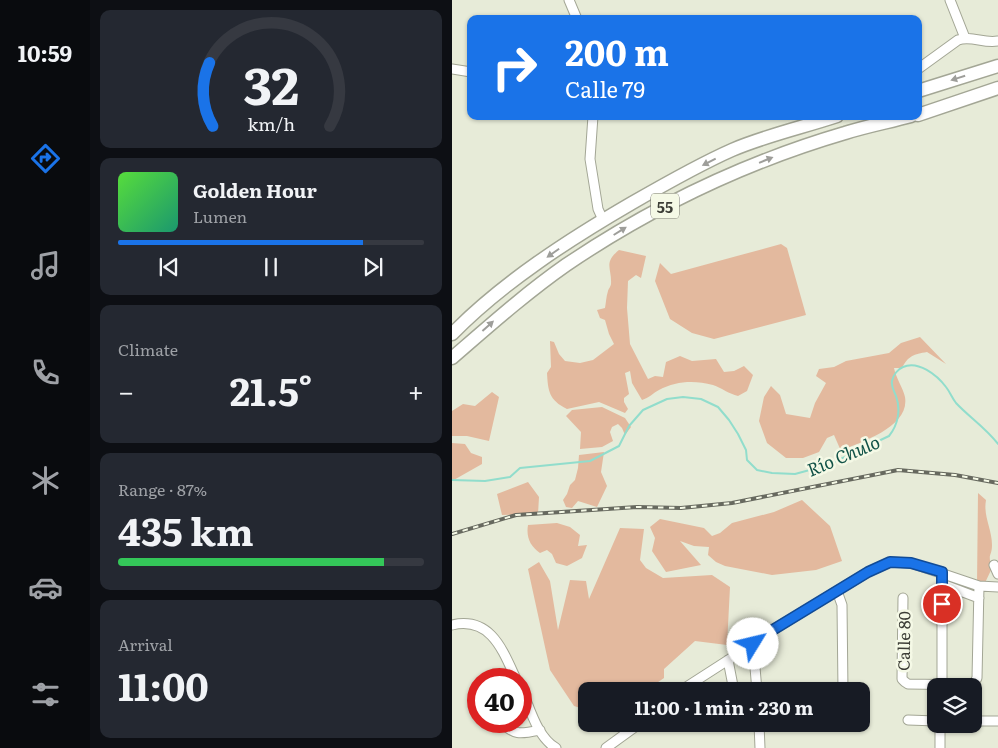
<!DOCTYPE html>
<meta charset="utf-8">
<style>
body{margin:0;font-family:Literata,serif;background:#242831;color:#f1f3f6;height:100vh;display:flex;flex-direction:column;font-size:19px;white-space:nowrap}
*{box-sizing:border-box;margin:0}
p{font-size:16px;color:#9ea1a6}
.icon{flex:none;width:28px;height:28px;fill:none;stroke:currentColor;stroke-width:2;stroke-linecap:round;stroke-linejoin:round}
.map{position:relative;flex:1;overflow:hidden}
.side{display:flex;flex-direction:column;gap:10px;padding:10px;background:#0d0f14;width:362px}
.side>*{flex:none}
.guide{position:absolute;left:15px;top:15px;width:455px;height:105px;border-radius:10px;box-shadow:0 1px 4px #0004;background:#1a73e8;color:#fff;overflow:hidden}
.controls{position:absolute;left:475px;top:678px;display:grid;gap:10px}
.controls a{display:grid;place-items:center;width:55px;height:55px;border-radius:10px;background:#171b24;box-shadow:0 1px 4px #0004;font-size:25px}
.speed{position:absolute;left:15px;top:668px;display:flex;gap:10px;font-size:25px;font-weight:700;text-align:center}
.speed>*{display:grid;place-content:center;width:65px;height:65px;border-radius:50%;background:#171b24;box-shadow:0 1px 4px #0004;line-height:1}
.speed .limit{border:8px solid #d22;background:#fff;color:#111}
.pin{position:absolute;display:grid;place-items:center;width:42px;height:42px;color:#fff;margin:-21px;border:2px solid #fff;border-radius:50%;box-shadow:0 1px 5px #0007}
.me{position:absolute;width:55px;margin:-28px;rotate:54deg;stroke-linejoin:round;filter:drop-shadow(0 0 4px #0008)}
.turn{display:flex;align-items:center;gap:18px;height:105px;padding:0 15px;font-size:22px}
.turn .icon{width:65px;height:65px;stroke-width:2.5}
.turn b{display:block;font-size:35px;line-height:42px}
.big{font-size:38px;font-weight:700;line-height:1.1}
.side .tile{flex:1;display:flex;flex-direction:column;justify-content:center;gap:8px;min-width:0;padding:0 18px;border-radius:10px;background:#242831}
.side .dial{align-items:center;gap:0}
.dial svg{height:130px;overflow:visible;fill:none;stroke:#363941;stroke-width:7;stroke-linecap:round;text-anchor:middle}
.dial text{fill:#f1f3f6;stroke:none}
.song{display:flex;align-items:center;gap:15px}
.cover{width:60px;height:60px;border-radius:8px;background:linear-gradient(135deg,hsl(110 70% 55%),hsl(160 70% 35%))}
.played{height:5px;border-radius:2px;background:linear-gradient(90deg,#1a73e8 80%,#363941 80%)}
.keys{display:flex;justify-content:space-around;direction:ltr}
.heat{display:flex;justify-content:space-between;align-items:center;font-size:28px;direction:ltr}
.charge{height:8px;border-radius:4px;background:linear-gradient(90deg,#34c759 87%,#363941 0)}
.trip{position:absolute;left:126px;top:682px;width:292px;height:50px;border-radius:10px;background:#171b24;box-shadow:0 1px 4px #0004;font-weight:700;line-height:50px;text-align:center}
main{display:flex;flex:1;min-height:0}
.dock{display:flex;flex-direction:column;width:90px;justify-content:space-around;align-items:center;background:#090b0e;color:#9ea1a6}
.dock .icon{width:35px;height:35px}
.dock .selected{color:#1a73e8}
.dock b{font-size:22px;color:#f1f3f6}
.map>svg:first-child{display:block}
.green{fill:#e3b99e}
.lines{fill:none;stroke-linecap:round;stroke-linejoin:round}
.stream{stroke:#91ddcc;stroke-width:2}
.minor-casing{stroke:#a3a695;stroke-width:11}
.highway-casing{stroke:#a3a695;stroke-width:15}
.minor{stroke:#fff;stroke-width:9}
.highway{stroke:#fff;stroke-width:12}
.rail-casing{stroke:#67695f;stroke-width:4}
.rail{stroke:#f5f9e6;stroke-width:2;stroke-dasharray:5.5;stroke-linecap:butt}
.oneway{fill:#9e9e9a}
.route-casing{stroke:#114b97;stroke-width:12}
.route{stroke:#1a73e8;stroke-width:9}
.labels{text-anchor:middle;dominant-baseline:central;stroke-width:5;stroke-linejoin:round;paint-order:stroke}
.shield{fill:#f5f9e6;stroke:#74756b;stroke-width:1}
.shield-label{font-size:15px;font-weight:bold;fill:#3c3d36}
.street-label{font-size:16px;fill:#3c3d36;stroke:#f5f9e6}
.water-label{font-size:18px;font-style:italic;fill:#115247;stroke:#f5f9e6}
</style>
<main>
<nav class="dock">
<b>10:59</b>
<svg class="icon selected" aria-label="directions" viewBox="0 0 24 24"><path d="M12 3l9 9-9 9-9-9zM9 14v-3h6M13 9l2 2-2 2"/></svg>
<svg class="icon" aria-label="music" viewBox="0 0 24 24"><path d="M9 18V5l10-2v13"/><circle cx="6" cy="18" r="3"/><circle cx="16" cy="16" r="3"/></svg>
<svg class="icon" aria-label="phone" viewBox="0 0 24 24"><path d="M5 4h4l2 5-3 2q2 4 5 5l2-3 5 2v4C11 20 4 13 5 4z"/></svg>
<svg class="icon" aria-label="climate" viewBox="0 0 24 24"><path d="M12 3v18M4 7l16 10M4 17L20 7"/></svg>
<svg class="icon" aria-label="car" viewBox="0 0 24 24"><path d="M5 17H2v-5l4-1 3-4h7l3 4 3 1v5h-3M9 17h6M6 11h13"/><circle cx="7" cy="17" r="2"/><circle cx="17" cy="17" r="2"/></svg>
<svg class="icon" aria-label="filters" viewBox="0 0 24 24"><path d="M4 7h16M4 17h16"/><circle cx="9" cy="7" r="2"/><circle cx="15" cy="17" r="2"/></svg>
</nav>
<section class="side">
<div class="tile dial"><svg viewBox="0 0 100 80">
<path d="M14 69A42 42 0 1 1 86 69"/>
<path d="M14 69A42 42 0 0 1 12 30" stroke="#1a73e8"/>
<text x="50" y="56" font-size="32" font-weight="700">32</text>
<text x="50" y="72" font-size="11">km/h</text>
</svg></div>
<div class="tile">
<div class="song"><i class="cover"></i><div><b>Golden Hour</b><p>Lumen</p></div></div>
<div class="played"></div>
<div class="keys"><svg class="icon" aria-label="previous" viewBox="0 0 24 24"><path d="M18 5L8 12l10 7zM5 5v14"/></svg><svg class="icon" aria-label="pause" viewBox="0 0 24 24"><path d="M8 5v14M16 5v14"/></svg><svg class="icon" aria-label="next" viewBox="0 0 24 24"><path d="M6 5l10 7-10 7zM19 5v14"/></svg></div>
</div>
<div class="tile"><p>Climate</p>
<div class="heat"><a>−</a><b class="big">21.5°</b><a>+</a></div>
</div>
<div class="tile"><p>Range · 87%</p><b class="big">435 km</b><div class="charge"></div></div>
<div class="tile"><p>Arrival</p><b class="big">11:00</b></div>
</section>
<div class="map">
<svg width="546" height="748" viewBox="0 0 546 748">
<rect width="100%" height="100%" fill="#e7ebd8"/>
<path class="green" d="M329 244 335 248 354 315 262 339 240 333 218 319 203 281 208 263 219 274Z
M167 250 194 256 189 278 184 275 176 281 175 308 178 344 196 379 203 376 211 377 214 362 228 356 240 361 264 359 272 372 282 371 292 366 301 375 295 391 286 396C277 394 270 388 261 385 242 380 224 381 207 390 201 393 197 398 190 400L180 383 178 371 173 373 177 394 172 398V402L176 409 173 413 147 402 115 409C97 400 96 391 95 373L99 367 98 341 102 342 107 354 113 361 128 363 141 360 162 344 157 334 153 320 148 318 145 310 153 308C154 303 154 297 156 291 156 290 159 286 159 284 160 268 151 263 167 250Z
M468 337 494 364 475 352C462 354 456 356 450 368H442C444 378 451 388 453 397 458 427 411 441 389 451L382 435 375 438 367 452 351 458H334L315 443 307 421 312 397 319 386 328 395 334 414 358 418 363 403 374 383 364 376 367 369 382 367 394 361 437 353 449 343Z
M40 392 47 397 37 441 15 436H0V411L11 404 23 406Z
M150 407 173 418 179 427 173 435 170 428 166 424 160 427 158 432 161 441 150 447 128 449 129 432 114 416 120 410Z
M0 443 13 444 19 453 30 457V464L0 481Z
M152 452 149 472 155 486 145 507 126 501 120 508 114 507 111 500 115 494 118 485 123 480 126 468 127 455Z
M76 482 87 497 86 514 50 515 45 494Z
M526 493 534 500C531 516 540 529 540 545 540 557 535 553 540 568L532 585H525Z
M350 500 378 526 390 561 364 570 320 575 273 566 264 562 256 555 257 547 242 546 228 541 249 565 214 572 200 551 203 538 198 527 208 519 252 528 260 536 268 533 280 523 322 512Z
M105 523 118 527 128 535 126 546 135 545 130 558 115 566 104 563 100 554 95 550 88 553C78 546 74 537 76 525Z
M168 528 192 529 188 560 194 568 211 578 260 575 278 587 275 645 243 641 212 669V678L196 689 195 691H135V710L122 706 98 670 76 569 87 562 98 581 106 630 118 580 134 581 137 599Z"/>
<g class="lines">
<path class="stream" d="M0 480 33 481 58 477 68 468 138 461 167 446 177 426 191 410 215 399 231 397 249 399 266 407 277 420 286 434 294 450 295 460 305 470 320 473 343 474 376 465 437 436C446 425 449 410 444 396 442 391 439 387 440 381 441 375 446 369 451 367 466 360 485 375 494 387 498 392 500 398 504 403 517 417 534 428 546 444"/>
<g class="minor-casing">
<path id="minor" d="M117 0 125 19
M498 0 513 38
M0 69 19 72
M466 69 506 40C519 35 532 44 546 41
M141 116 138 159 146 209 151 220
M542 565 546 574
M490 584 527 598
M385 591 390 605 391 691
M451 598 450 679 453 682 456 684 521 685 525 678 527 586
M0 625C39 616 51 651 64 679
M301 644 305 691
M276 660 282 691
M490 686V572
M69 688C78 708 85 737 104 748
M228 691 301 644 306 639 416 572 438 562 459 563 527 586 546 587
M456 720 484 721
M48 721C62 736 69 734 88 730
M521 721H546
M307 724 308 748
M154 748 187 724
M488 748V724"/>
</g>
<g class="highway-casing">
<path id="highway" d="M466 91 546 66
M466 115 546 88
M0 334C51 282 118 239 180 203 213 184 246 165 280 150 312 136 352 127 385 116
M0 358C37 326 74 293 114 265 200 207 294 162 393 133 415 126 437 122 459 116"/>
</g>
<use href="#minor" class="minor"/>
<use href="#highway" class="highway"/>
<g class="rail-casing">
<path id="rail" d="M0 534 64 515 185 507 229 508 280 503 446 470 503 475 546 483"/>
</g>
<use href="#rail" class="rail"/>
</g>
<defs><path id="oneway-solid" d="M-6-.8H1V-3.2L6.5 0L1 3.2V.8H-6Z" transform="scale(1.25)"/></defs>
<g class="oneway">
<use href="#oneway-solid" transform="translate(506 78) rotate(163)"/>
<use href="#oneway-solid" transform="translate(314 160) rotate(-22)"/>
<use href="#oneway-solid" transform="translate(257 162) rotate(153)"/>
<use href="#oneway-solid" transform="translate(168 231) rotate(-32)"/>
<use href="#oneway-solid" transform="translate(101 253) rotate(145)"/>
<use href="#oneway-solid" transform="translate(36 326) rotate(-42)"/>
</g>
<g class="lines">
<g class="route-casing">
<path id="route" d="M301 644 306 639 416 572 438 562 459 563 490 572V604"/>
</g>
<use href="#route" class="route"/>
</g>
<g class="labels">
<rect class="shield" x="199" y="193.5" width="28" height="25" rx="4"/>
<g class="shield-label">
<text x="213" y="206">55</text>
</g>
<g class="street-label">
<text transform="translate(451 641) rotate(-89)">Calle 80</text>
</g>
<g class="water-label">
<text transform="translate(391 455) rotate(-23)">Río Chulo</text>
</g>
</g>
</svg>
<div class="controls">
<a><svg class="icon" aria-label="layers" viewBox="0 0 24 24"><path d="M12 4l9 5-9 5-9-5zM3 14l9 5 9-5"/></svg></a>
</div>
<div class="speed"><div class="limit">40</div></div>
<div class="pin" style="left:490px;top:604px;background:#d93025"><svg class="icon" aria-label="arrive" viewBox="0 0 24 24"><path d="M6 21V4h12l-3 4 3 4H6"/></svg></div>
<svg class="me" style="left:301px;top:644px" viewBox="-20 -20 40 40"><circle r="19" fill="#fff"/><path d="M0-13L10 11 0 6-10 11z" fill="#1a73e8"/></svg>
<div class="trip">11:00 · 1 min · 230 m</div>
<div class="guide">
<div class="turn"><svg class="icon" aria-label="right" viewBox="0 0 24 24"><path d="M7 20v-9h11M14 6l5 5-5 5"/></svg><div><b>200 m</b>Calle 79</div></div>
</div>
</div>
</main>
